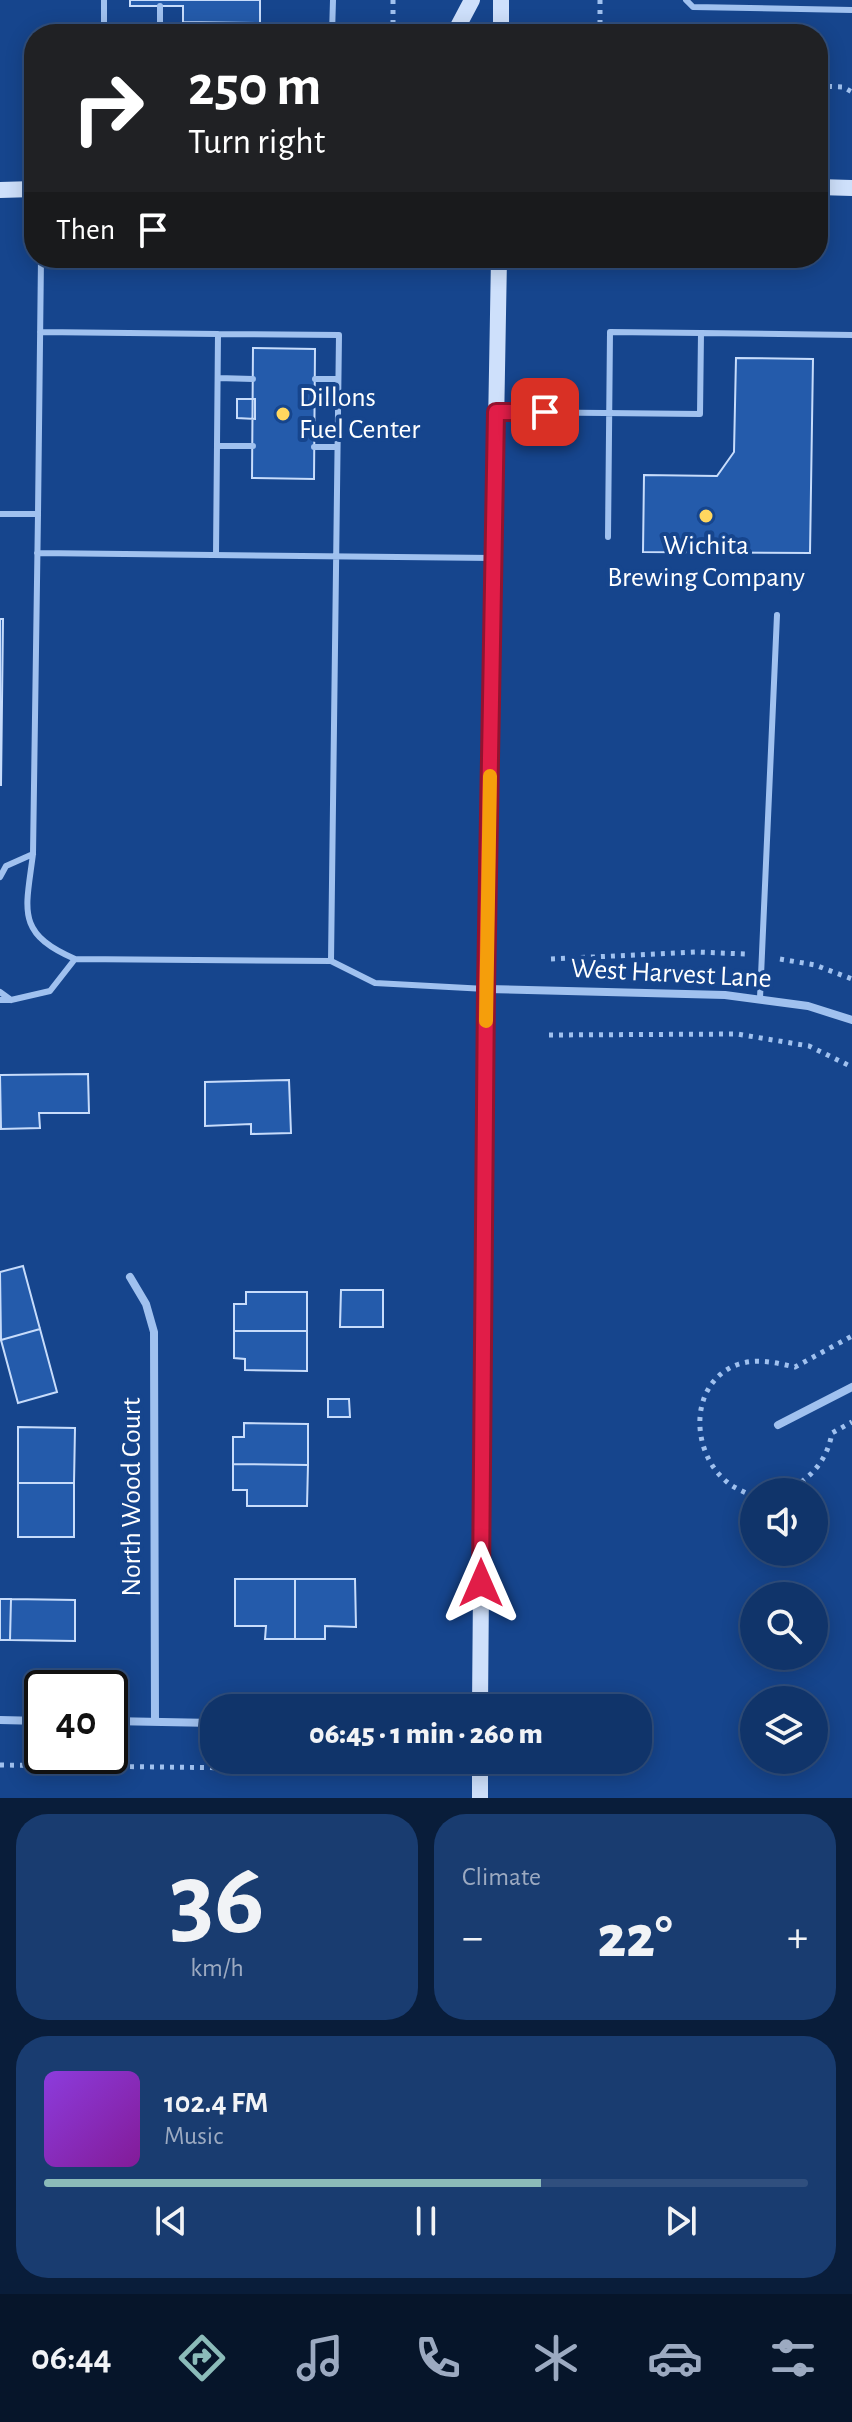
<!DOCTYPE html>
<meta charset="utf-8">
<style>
body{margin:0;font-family:"Alegreya Sans",sans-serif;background:#193c70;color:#f1f3f6;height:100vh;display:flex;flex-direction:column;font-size:30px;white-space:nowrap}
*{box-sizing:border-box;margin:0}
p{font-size:26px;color:#9caac1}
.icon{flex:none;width:44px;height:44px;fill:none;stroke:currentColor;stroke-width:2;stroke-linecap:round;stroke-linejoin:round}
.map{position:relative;height:1798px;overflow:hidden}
.sheet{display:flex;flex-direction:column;gap:16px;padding:16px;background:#091d3a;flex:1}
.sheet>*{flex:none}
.banner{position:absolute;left:24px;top:24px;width:804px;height:244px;border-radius:32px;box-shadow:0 4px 20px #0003,0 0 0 2px #304f7e;background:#202124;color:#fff;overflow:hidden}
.controls{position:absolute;left:740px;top:1478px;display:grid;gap:16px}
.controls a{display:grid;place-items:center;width:88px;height:88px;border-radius:50%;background:#10346a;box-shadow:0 4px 20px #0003,0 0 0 2px #304f7e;font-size:40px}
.speed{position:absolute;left:24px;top:1670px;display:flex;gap:16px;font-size:40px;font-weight:700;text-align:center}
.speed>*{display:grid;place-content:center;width:104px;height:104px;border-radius:50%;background:#10346a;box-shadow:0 4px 20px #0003,0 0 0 2px #304f7e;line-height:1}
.speed .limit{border:4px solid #111;border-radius:12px;background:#fff;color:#111}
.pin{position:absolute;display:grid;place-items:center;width:68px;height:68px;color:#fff;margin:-34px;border-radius:16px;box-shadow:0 4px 12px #0006}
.me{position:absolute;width:88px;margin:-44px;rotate:0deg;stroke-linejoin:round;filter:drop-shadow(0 0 6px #0008)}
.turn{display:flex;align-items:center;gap:28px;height:168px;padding:0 32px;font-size:36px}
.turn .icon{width:104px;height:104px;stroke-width:2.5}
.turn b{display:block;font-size:56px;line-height:68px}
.then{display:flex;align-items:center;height:76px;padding:0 32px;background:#0003;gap:16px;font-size:30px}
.big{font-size:60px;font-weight:800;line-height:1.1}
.sheet .tile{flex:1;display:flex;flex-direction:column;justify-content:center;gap:12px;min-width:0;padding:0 28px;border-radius:32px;background:#193c70}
.sheet .dial{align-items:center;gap:0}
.dial b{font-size:104px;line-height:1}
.song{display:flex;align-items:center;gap:24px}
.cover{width:96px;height:96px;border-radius:12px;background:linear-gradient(135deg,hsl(270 70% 55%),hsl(290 70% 35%))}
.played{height:8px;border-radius:4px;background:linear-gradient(90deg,#8bbbb9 65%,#304f7e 65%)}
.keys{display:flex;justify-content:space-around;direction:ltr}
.heat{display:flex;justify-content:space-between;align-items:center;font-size:44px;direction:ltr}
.sheet .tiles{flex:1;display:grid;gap:16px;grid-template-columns:1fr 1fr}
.tile:last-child{grid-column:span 2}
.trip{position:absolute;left:200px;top:1694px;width:452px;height:80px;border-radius:32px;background:#10346a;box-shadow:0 4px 20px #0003,0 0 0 2px #304f7e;font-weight:800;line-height:80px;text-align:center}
.tabs{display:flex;height:128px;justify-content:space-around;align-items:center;background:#06152a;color:#9caac1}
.tabs .icon{width:56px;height:56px}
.tabs .active{color:#8bbbb9}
.tabs b{font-size:36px;color:#f1f3f6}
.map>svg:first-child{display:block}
.building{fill:#245bab;stroke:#c7dcfb;stroke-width:2}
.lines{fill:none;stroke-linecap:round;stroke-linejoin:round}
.path{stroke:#a0c1ef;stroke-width:5;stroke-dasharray:4 6;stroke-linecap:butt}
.lane{stroke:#a0c1ef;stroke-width:6}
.street{stroke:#a0c1ef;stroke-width:8}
.secondary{stroke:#cee0fb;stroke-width:16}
.route-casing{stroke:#92132f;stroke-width:20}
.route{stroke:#e11d48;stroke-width:14}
.slow{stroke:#f59e0b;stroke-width:14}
.poi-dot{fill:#ffd75f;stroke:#16458d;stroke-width:3}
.labels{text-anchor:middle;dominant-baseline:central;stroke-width:8;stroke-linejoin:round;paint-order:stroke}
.poi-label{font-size:28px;fill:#fff;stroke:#16458d;text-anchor:start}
.street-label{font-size:28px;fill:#fff;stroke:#16458d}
</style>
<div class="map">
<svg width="852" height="1798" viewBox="0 0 852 1798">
<rect width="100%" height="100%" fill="#16458d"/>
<path class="building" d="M130 0H260V23L183 22V6H130Z
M253 348 315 349 314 479 252 478Z
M736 358 813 359 810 553 643 552 644 475 717 476 734 452Z
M237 399H255V419L237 418Z
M0 619H3L1 785H0Z
M88 1074 89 1113H39L40 1128 1 1129 0 1075Z
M289 1080 291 1133 251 1134V1124L205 1126V1082Z
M23 1266 40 1329 1 1340 0 1272Z
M341 1290H383V1327H340Z
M246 1292H307V1331H234V1304H246Z
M40 1329 57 1392 18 1403 1 1340Z
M234 1331H307V1371L245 1370V1359L234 1358Z
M328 1399H349L350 1417H328Z
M244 1423 308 1424V1465L233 1464V1437H244Z
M18 1427 75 1428 74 1483H18Z
M233 1464 308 1465 307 1506H247V1490H233Z
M18 1483H74V1537H18Z
M235 1579H295V1639H265L266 1626H235Z
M295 1579H355L356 1627 325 1626V1639H295Z
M0 1599H11L10 1640H0Z
M11 1599 75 1600V1641L10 1640Z"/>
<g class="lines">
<path class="path" d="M393 0V34
M600 34V0
M818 86 843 87 852 92
M551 959 697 952 746 954
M780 959 815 965 852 979
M549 1035 737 1034 809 1046 852 1067
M784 1492C810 1480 827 1461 832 1433L852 1422
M754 1497C745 1492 734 1488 727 1482 689 1451 689 1381 739 1364 758 1358 777 1363 795 1367L852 1336
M0 1765 400 1770"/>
<path class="lane" d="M686 0 693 7 852 10
M104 34V0
M160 34V6
M332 34 333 0
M40 332 218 334 216 555
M218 334 339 335 331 961
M218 378 253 379
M315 379H338
M499 412 700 414 701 333 852 335
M217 446H253
M314 447H337
M0 514H38L41 258
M38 514 33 854C26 910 15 933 75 959L331 961 375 983 486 989
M608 537 610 332 701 333
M37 553 493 558
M0 877 6 866 33 854
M0 992 11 1000
M760 998 777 615
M0 1000H11L50 991 75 959"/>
<path class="street" d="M487 989 725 995 808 1006 852 1020
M130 1277 146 1304 154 1332 155 1722
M778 1425 852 1387
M0 1720 42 1721
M110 1721 214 1723"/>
<path class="secondary" d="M454 34 472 0
M501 34V0
M818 187 852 188
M0 190 34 189
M480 1708 486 989 499 258
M480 1798V1760"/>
</g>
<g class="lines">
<g class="route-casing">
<path id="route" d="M481 1583 486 989 496 412H545"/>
</g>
<use href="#route" class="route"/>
<path class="slow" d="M486 1021 490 776"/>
</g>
<g class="poi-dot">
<circle cx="283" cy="414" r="8"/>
<circle cx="706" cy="516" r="8"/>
</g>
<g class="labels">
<g class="poi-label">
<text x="299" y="398">Dillons<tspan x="299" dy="32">Fuel Center</tspan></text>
<text x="706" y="546" text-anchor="middle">Wichita<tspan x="706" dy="32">Brewing Company</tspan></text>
</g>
<g class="street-label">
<text transform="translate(671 974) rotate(3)">West Harvest Lane</text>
<text transform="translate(132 1497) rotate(-90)">North Wood Court</text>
</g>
</g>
</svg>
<div class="controls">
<a><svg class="icon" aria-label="sound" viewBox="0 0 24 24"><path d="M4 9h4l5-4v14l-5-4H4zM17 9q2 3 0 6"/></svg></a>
<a><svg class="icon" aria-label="search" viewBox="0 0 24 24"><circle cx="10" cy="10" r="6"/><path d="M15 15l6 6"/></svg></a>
<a><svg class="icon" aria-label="layers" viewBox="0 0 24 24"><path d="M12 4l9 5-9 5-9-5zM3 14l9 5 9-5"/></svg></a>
</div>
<div class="speed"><div class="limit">40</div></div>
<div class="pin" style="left:545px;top:412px;background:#d93025"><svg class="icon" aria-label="arrive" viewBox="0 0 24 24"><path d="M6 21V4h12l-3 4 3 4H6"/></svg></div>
<svg class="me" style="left:481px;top:1583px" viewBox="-20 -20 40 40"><path d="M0-17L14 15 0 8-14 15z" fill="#e11d48" stroke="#fff" stroke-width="4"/></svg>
<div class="trip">06:45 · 1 min · 260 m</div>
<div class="banner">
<div class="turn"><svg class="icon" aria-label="right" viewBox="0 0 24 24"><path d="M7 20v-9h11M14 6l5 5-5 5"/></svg><div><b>250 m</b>Turn right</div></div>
<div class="then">Then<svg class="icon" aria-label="arrive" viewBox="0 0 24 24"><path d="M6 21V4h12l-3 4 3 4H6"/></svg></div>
</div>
</div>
<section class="sheet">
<div class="tiles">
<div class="tile dial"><b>36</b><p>km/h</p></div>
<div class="tile"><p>Climate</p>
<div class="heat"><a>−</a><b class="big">22°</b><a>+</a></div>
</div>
<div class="tile">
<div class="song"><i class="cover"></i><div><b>102.4 FM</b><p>Music</p></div></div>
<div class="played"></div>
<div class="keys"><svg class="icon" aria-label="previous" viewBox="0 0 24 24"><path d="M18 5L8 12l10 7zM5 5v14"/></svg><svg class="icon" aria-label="pause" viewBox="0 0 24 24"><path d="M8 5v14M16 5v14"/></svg><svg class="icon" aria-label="next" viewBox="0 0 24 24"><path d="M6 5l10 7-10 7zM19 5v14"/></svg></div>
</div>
</div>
</section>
<nav class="tabs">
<b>06:44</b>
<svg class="icon active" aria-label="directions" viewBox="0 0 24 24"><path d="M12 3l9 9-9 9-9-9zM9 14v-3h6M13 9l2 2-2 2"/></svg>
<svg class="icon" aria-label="music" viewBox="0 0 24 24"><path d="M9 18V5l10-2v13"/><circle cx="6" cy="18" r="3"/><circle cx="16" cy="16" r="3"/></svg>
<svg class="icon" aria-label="phone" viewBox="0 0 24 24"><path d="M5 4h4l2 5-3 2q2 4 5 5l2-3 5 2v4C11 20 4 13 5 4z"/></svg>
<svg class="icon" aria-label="climate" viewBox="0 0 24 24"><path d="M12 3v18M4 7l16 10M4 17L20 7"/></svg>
<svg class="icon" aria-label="car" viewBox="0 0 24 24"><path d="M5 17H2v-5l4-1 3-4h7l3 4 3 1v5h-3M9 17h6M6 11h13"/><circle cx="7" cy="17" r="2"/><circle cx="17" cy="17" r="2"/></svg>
<svg class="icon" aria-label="filters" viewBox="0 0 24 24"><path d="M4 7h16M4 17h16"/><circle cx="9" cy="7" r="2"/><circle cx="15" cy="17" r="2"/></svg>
</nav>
